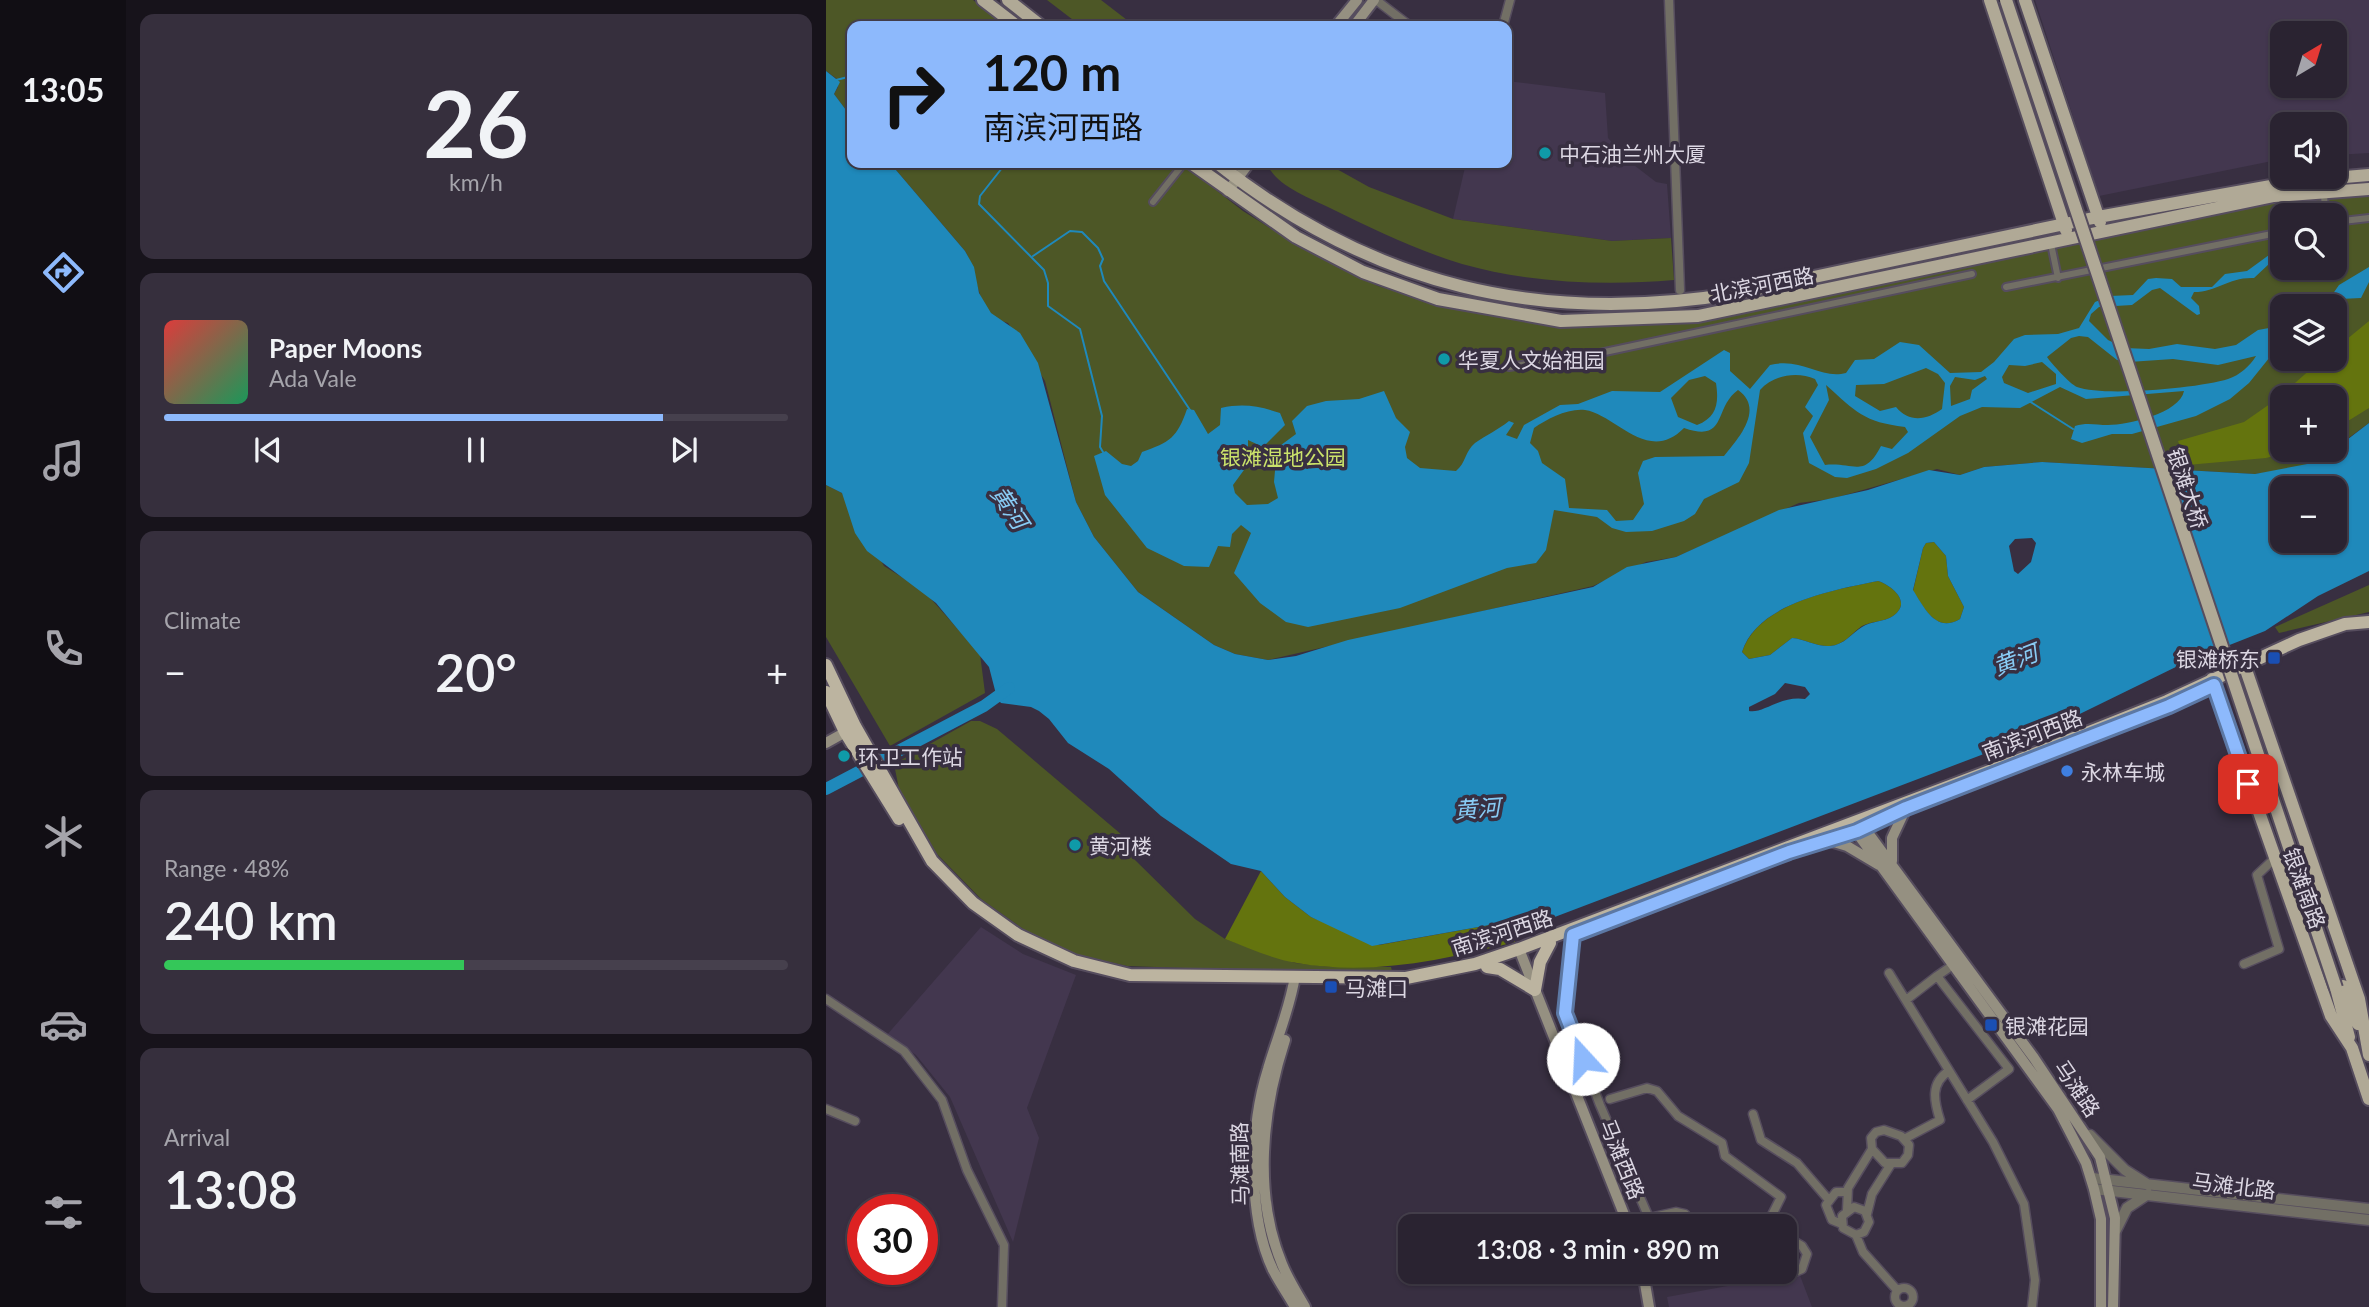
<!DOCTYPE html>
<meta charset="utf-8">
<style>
body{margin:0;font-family:Lato,"Noto Sans SC",sans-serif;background:#362f3d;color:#f1f3f6;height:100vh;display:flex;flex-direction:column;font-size:26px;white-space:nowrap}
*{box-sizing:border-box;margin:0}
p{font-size:23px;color:#a5a4ab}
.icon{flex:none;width:38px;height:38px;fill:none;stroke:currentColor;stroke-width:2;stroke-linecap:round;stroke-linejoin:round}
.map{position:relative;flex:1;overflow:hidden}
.sheet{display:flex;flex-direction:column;gap:14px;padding:14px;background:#17131b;width:700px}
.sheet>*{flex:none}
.guide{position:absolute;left:21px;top:21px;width:665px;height:147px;border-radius:14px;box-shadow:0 2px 5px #0004,0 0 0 2px #46404d;background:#8db9fc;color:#111;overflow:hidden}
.needle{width:46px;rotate:38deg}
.fabs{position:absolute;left:1444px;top:21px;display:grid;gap:14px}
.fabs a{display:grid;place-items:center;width:77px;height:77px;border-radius:14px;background:#2a2331;box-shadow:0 2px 5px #0004,0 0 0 2px #46404d;font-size:35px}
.speed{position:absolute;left:21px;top:1194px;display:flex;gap:14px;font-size:35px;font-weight:700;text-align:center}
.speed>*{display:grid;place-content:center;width:91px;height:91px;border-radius:50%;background:#2a2331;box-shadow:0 2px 5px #0004,0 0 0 2px #46404d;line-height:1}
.speed .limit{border:10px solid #d22;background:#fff;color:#111}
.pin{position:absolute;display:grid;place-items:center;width:60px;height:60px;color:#fff;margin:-30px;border-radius:14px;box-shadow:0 4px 10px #0006}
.me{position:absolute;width:77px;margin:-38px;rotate:340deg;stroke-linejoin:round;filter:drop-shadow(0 0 5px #0008)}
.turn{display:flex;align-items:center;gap:24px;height:147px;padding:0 21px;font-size:32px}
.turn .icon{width:91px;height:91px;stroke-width:2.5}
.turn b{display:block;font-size:49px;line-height:60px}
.big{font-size:52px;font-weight:600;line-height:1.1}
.sheet .card{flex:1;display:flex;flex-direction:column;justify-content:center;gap:10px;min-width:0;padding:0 24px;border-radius:14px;background:#362f3d}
.sheet .dial{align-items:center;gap:0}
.dial b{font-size:91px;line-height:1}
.song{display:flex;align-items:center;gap:21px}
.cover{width:84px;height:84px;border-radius:10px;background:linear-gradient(135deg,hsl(0 70% 55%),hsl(150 70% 35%))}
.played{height:7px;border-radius:4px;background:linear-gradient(90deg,#8db9fc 80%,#46404d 80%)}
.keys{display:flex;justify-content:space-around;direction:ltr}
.heat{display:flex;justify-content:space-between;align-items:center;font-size:38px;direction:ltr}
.charge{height:10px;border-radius:5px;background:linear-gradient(90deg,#34c759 48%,#46404d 0)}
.trip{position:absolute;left:572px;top:1214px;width:399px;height:70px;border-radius:14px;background:#2a2331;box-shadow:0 2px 5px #0004,0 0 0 2px #46404d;font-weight:600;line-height:70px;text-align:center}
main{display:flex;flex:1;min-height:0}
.tab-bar{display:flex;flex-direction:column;width:126px;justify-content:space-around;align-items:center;background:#110e14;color:#a5a4ab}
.tab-bar .icon{width:49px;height:49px}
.tab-bar .selected{color:#8db9fc}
.tab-bar b{font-size:32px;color:#f1f3f6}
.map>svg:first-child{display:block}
.built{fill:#43374f;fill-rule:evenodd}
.green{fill:#4d5726;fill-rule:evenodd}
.forest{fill:#64740e}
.water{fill:#1f89bb;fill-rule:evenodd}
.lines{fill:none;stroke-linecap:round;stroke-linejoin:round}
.stream{stroke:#1f89bb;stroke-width:2}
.river{stroke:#1f89bb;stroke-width:12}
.pedestrian-casing{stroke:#564d5e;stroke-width:10}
.minor-casing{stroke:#564d5e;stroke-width:11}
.tertiary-casing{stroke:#564d5e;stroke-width:13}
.secondary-casing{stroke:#564d5e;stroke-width:14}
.primary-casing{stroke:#564d5e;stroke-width:16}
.trunk-casing{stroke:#564d5e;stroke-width:16}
.pedestrian{stroke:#726f65;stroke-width:6}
.minor{stroke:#726f65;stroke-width:8}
.tertiary{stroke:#726f65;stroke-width:10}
.secondary{stroke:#959081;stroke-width:10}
.primary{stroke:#b0a996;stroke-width:12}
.trunk{stroke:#bcb4a0;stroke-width:12}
.primary-bridge-casing{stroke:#564d5e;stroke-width:16;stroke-linecap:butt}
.primary-bridge{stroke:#b0a996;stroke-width:12}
.route-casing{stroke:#5c78a4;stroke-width:18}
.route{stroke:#8db9fc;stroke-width:12}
.culture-dot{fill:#0f9aa8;stroke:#382f41;stroke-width:2.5}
.transit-dot{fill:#1a4fb4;stroke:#382f41;stroke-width:2.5}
.shop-dot{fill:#3f7fe0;stroke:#382f41;stroke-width:2.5}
.labels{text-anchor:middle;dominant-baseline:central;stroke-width:7;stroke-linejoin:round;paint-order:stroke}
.poi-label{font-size:21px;fill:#dcd7e3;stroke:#382f41;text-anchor:start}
.street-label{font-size:21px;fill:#dcd7e3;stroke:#382f41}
.park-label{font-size:21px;fill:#cbe36b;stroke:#382f41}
.water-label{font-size:23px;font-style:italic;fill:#88cbf4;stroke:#382f41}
</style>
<main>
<nav class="tab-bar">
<b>13:05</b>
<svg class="icon selected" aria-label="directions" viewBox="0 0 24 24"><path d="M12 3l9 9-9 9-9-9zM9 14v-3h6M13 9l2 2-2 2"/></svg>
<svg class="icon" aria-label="music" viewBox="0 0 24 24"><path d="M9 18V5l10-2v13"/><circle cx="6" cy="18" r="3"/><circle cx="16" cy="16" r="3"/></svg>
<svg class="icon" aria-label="phone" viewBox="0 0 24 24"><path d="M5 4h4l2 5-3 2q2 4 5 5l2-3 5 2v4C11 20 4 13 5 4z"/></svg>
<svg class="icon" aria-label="climate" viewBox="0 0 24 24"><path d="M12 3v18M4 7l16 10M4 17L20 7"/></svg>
<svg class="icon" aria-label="car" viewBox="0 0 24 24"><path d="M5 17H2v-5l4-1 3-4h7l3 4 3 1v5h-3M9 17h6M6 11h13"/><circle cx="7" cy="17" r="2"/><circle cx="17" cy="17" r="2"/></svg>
<svg class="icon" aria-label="filters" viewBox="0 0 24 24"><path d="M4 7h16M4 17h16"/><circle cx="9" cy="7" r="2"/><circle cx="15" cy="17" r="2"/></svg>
</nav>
<section class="sheet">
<div class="card dial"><b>26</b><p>km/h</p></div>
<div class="card">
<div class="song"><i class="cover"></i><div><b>Paper Moons</b><p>Ada Vale</p></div></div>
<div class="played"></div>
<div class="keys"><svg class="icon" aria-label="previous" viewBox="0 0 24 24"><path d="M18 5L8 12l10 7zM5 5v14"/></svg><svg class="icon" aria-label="pause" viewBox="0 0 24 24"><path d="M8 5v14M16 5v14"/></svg><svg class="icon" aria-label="next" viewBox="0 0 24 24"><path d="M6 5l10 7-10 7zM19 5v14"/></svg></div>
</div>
<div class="card"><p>Climate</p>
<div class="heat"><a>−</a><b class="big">20°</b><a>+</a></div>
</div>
<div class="card"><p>Range · 48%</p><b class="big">240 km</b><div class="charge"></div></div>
<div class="card"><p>Arrival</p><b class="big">13:08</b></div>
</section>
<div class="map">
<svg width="1543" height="1307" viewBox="0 0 1543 1307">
<rect width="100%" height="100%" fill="#382f41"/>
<path class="built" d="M1209 0H1543V153L1509 155 1508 124H1456V159L1273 196ZM1456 33H1508V86H1456Z
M681 81 779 93 782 138 804 162 830 182 841 184 845 238 786 241 627 219 640 163H681Z
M155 927 197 954 250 975 201 1108 213 1138 187 1242 124 1097 90 1055 60 1036Z
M973 1273 986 1307H843L841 1297Z"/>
<path class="green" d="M0 0H147L181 26H26V118L8 94 12 87 11 79 0 71Z
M221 0H275L301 20 296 26H255Z
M64 163H355L417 211 481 251 552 286 622 307 735 321 872 316 1448 196 1543 189V423L1509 448 1508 397H1456V450H1507L1492 462 1480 467 1429 474 1216 462 1158 467 1134 475 1111 469 1005 499 973 503 850 557 820 562 767 586 442 660 409 654 388 645 312 592 268 537 250 502 219 381 182 323C149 316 153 273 139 251ZM1456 215H1508V268H1456ZM1456 306H1508V359H1456Z
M441 163H500L543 187 627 219 786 241 845 238 848 280C779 286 703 283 636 264 590 250 547 229 504 208 484 198 448 185 441 163Z
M0 485 16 493 58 566 98 591 154 654 159 693 64 746 0 637Z
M1543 585V612L1453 633 1449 627Z
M145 721H154L171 729 296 835 309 860 369 919 399 939 469 963 504 967H565L567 975 301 966 246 953 200 931 155 899 111 854 73 789 68 764Z"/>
<path class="forest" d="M1543 321V408L1509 429 1508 397H1456V450H1472L1440 458 1361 465 1352 441 1418 422 1451 399 1496 359H1508L1509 349Z
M1108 542 1120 556 1122 576 1138 607 1134 619C1110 633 1099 609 1087 591L1097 548 1100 543Z
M1052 581C1065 585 1087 602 1067 616 1058 622 1045 621 1036 626 1025 634 1018 645 1004 646 991 647 979 639 966 638L944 655 923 659 916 652C932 603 1007 590 1052 581Z
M435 871 459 897 485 917 553 945 669 924 686 930 689 942C616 960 546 976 471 963 446 959 423 948 399 939Z"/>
<path class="water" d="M0 71 14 82 8 94 26 118V163H64L139 251 148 267 153 293 165 313 194 333 212 363 250 502 268 537 312 592 388 645 409 654 442 660 470 656 522 640 767 587 801 567 850 557 953 510 1042 490 1103 470 1134 475 1158 467 1216 462 1429 474 1492 462 1543 423V571L1492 596 1439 631 1358 663 1221 730 705 926 686 930 669 924 546 946 485 917 459 897 435 871 405 864 335 816 283 769 242 743 223 719 213 711 205 707 175 703 171 698 163 667 110 603 41 551 29 533 16 493 0 485ZM1456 488H1508V541H1456ZM1206 538 1210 543 1205 562 1192 574 1188 571 1183 546 1189 539ZM1108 542 1120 556 1122 576 1138 607 1134 619C1110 633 1099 609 1087 590L1097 548 1100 543ZM1052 581C1065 585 1087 602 1067 616 1058 622 1045 621 1036 627 1025 634 1018 645 1004 646 991 647 979 639 966 638L944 655 923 659 916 652C931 603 1008 590 1052 581ZM959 683 979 687 984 694 979 699C955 695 937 714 923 711V707L949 694Z
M1443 255H1456V262L1444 263 1428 278C1402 277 1392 292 1368 292L1365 298 1373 306 1374 314 1371 315 1334 288 1326 290 1306 305 1273 307 1265 314 1263 321 1282 340 1299 348 1323 349 1351 344 1389 349 1410 345 1432 330 1443 328 1456 320V342L1423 383 1404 399 1370 416 1306 434H1286L1256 443 1245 439 1249 426C1261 422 1270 425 1282 425 1302 425 1354 413 1358 391L1260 399 1234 387 1194 408 1156 407 1134 416 1082 453 1050 469 1021 478 1009 477 983 463 977 433 987 416 979 407 992 385 989 379C971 371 947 375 934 390L923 463 913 482 878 499 869 514 858 521 826 531 800 532 786 528 771 517 728 510 720 550 710 563 681 568 574 608 482 627 460 622 434 603 408 573 425 533 415 525 406 534 404 547 392 546 383 567 358 566 321 548 279 495 268 456 280 451 296 464 305 466 312 461 316 452C344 442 351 438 361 409L368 410 382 434 394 425 395 408C417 403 433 406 454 413L459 425 437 447 422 440V453L426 459 407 485 409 493 421 505 442 504 452 498 448 482 451 448 470 434 466 421 481 406 500 401 533 399 558 391 570 418 584 432 579 447 581 458 594 468 630 471C640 463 639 451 649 443 660 435 672 430 683 421L688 423 680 435 691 439 698 425 734 405 752 404 786 391 834 392 898 350 904 353V371L924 389 944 365C976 357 995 380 1020 373L1029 360 1048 359 1074 342 1093 345 1124 373 1155 372 1168 362 1188 339 1199 335 1232 334 1253 328 1269 302 1284 296 1307 295 1322 279 1330 278 1346 279 1355 287H1386L1399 274 1421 271ZM1253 336 1262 337 1291 360 1303 362 1347 359 1392 365 1430 356C1424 366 1414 375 1402 379 1374 388 1277 397 1251 387 1244 384 1225 363 1221 357L1245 338ZM1216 362 1230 374V384L1202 393 1178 383 1176 377 1183 365 1199 366ZM1100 368 1112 374 1119 383 1116 409C1101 420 1083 423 1070 407L1054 411 1029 396 1030 385 1058 384ZM879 376 890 383C893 403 891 417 871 425L852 417 845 398 863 380ZM1159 376 1161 379 1146 390 1144 399 1125 406 1124 386 1129 377 1149 380ZM1000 385C1030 412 1038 422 1079 427L1082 432 1066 449 1055 446C1038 479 1028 462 999 465L984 437 1003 400ZM912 390C939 409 912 439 898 456L829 457 817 461 812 473 818 504 807 520 790 521 781 510 743 508 739 479 716 463 712 451 704 443 708 428C721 419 742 408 759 410 789 414 822 465 858 428 902 443 887 408 912 390Z
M1543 267V282L1535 298 1514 299 1506 306H1478L1504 298 1513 285Z"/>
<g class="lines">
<path class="stream" d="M10 80 26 76
M180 163 154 196 153 204 218 270 222 283V306L254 329 276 416 274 447 277 452
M207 256 244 231 256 232 272 248 277 259 274 266 278 281 364 410
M1203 401 1247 429"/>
<path class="river" d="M0 789 158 706 183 688"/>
<g class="pedestrian-casing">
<path id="pedestrian" d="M1498 192 1499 215
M327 202 358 163
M1508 222 1543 218
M1225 244 1232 278
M1180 287 1456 232
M683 367 774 353 1146 274"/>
</g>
<g class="minor-casing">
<path id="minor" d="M550 0 584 26
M843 0 854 290
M677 26 684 0
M747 935 739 1013 774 1105 823 1218 850 1212 859 1214 869 1227
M1418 964 1453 949 1431 875 1448 859
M1127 965 1111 976 1183 1069 1141 1100
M1063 973 1167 1142 1198 1204 1209 1280 1206 1307
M0 999 78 1051 116 1100 141 1170 178 1245 176 1307
M1080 1000 1111 976
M784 1099 821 1088 831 1091 852 1116 896 1143 899 1156 955 1197 945 1217 946 1227
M0 1109 29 1121
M927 1114 935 1140 971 1163 1002 1199
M1058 1130 1075 1136 1083 1145 1082 1155 1076 1163H1059L1046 1149 1045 1138 1050 1132Z
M1078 1139 1114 1120C1108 1101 1104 1083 1123 1071
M1021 1210 1022 1188 1046 1149
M1041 1214 1046 1194 1065 1164
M1016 1224 1006 1220 1000 1205 1010 1192H1021
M1030 1235 1038 1232 1043 1222 1039 1211 1028 1207 1016 1216 1017 1228 1030 1235 1037 1252 1071 1290
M959 1236 976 1246 981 1254 976 1269 967 1273 959 1272
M1069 1297a9 9 0 1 1 18 0a9 9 0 1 1-18 0Z"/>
</g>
<g class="tertiary-casing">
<path id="tertiary" d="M1264 1135 1299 1170 1321 1184
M1266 1178 1543 1209
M1268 1189 1543 1220
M1290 1230 1301 1208 1322 1194"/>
</g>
<g class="secondary-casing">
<path id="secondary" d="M510 26 531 0
M528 26 548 0
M402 191 423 163
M0 743 25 729
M1034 822 1208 1058 1274 1157 1289 1218 1287 1307
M1026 826 1232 1109 1260 1163 1268 1189 1275 1219V1307
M1001 840 1021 846 1053 865
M1066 861V838L1080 808
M693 949 803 1227
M469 976C464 1008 451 1038 442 1069 424 1126 421 1215 447 1270 454 1283 462 1295 469 1307
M459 1040C436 1110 427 1194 456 1264 462 1279 471 1293 479 1307
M817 1272 823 1307"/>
</g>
<g class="primary-casing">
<path id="primary" d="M157 0 191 26
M182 0 215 26
M1164 0 1240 230
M1199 0 1274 222
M365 163 470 237 537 272 612 299 735 321 872 316 1448 196 1543 189
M391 163C547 286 715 326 912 293L1272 217 1472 181 1543 175
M1418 664 1533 999 1543 1055
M1386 679 1505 1016 1526 1048 1543 1099
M1517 986 1532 1024
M1510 988 1523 1037"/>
</g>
<g class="trunk-casing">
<path id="trunk" d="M0 665 29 726 106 861 147 903 192 935 248 961 304 975 580 978 649 964 693 949 1190 761 1341 701 1473 640 1519 624 1543 622
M0 692 19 732 73 819
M989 844 1031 831 1070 813
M661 967 674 969 709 990 714 962 724 943"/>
</g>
<use href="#pedestrian" class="pedestrian"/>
<use href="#minor" class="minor"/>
<use href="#tertiary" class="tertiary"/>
<use href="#secondary" class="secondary"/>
<use href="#primary" class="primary"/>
<use href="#trunk" class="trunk"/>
<g class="primary-bridge-casing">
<path id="primary-bridge" d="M1180 0 1510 988"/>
</g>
<use href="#primary-bridge" class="primary-bridge"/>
</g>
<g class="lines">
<g class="route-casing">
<path id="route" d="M757 1059 739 1013 747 935 963 852 1031 831 1080 808 1343 706 1388 685 1422 784"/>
</g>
<use href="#route" class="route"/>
</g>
<g class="culture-dot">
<circle cx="719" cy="153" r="7"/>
<circle cx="618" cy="359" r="7"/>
<circle cx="18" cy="756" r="7"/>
<circle cx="249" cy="845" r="7"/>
</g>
<g class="transit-dot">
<rect x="1441" y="651" width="14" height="14" rx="3.5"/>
<rect x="498" y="980" width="14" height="14" rx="3.5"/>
<rect x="1158" y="1018" width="14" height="14" rx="3.5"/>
</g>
<circle class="shop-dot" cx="1241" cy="771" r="7"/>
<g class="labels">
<g class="poi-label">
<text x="733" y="153">中石油兰州大厦</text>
<text x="632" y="359">华夏人文始祖园</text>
<text x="1434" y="658" text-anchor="end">银滩桥东</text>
<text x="32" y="756">环卫工作站</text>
<text x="1255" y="771">永林车城</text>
<text x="263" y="845">黄河楼</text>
<text x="519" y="987">马滩口</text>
<text x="1179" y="1025">银滩花园</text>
</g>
<g class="street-label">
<text transform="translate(936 284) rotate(-11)">北滨河西路</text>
<text transform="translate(1362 488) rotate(72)">银滩大桥</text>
<text transform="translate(1206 734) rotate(-21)">南滨河西路</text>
<text transform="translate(1479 888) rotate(70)">银滩南路</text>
<text transform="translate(676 932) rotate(-18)">南滨河西路</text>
<text transform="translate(1252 1088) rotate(56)">马滩路</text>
<text transform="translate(797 1159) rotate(68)">马滩西路</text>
<text transform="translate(413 1164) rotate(-91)">马滩南路</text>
<text transform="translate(1408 1185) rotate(7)">马滩北路</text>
</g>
<g class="park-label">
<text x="457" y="456">银滩湿地公园</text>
</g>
<g class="water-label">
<text transform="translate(184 507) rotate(56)">黄河</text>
<text transform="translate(1189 659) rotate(-21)">黄河</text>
<text transform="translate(651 808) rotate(-4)">黄河</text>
</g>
</g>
</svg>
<div class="fabs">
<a><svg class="needle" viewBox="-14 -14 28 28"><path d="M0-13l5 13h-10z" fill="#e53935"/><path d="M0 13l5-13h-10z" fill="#a5a4ab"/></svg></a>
<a><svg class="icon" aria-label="sound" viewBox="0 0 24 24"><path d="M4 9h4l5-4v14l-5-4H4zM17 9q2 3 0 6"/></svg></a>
<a><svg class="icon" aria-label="search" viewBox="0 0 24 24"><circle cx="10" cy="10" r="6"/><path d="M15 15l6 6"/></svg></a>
<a><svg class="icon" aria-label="layers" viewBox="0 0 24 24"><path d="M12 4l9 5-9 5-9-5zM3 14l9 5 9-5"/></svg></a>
<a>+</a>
<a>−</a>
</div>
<div class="speed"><div class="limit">30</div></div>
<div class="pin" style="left:1422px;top:784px;background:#d93025"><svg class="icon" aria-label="arrive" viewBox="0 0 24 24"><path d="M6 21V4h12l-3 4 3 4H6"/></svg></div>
<svg class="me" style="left:757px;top:1059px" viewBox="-20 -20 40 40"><circle r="19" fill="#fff"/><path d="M0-13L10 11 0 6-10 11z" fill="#8db9fc"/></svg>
<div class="trip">13:08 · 3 min · 890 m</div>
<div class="guide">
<div class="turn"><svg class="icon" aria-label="right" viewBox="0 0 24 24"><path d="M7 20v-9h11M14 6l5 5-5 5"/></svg><div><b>120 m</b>南滨河西路</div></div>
</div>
</div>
</main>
